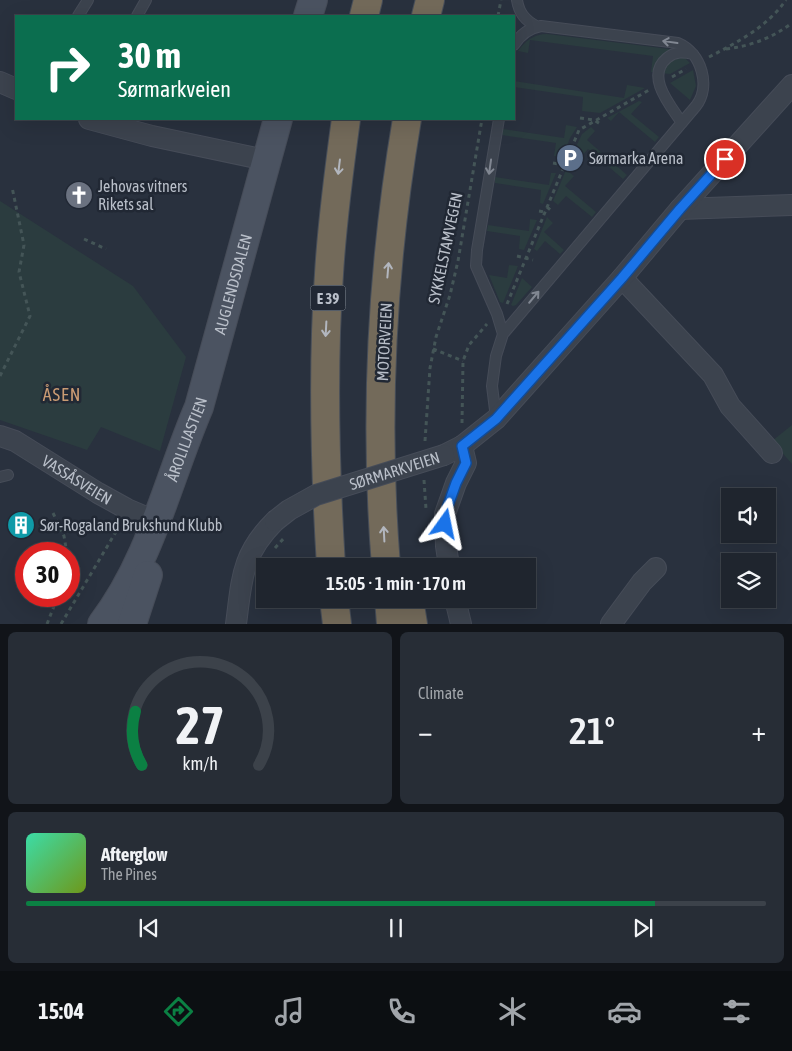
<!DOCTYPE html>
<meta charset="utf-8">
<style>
body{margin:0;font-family:"Asap Condensed",sans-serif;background:#272d36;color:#f1f3f6;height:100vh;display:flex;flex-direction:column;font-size:19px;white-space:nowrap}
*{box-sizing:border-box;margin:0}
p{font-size:16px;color:#a1a5aa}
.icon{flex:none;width:28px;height:28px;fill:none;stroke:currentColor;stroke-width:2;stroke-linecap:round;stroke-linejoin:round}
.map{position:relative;height:624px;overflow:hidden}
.panel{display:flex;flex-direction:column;gap:8px;padding:8px;background:#111419;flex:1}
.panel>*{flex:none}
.top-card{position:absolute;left:15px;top:15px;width:500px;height:105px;border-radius:0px;box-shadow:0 5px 20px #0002,0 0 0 1px #3c424a;background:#0b6e4f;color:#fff;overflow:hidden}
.buttons{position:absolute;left:721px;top:488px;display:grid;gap:10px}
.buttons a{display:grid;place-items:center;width:55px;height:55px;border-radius:0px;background:#1f252e;box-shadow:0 5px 20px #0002,0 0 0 1px #3c424a;font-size:25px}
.speed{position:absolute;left:15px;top:542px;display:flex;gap:10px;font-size:25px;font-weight:700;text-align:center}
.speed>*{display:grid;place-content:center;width:65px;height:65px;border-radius:50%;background:#1f252e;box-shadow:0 5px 20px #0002,0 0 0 1px #3c424a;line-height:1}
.speed .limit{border:8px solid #d22;background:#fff;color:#111}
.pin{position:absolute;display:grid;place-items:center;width:42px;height:42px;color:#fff;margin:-21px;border:2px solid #fff;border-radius:50%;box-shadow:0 1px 5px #0007}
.me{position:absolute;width:55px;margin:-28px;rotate:12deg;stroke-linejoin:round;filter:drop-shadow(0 0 4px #0008)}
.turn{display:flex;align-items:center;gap:18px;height:105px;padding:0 20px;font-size:22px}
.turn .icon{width:65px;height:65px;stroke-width:2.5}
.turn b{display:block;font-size:35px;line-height:42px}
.big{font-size:38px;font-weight:600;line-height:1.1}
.panel .tile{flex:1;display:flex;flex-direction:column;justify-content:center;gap:8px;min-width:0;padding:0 18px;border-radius:8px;background:#272d36}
.panel .dial{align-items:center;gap:0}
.dial svg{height:130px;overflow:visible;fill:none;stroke:#3c424a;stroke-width:7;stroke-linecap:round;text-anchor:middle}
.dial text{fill:#f1f3f6;stroke:none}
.song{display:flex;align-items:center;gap:15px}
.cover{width:60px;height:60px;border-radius:8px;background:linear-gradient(135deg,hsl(160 70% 55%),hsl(80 70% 35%))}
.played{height:5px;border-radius:2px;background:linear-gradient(90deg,#0b8043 85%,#3c424a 85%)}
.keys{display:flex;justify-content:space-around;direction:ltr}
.heat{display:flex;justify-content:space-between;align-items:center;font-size:28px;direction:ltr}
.panel .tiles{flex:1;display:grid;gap:8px;grid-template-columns:1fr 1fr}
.tile:last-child{grid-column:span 2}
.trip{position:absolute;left:256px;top:558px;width:280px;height:50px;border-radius:0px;background:#1f252e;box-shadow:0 5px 20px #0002,0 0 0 1px #3c424a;font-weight:600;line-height:50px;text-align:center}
.tab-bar{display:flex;height:80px;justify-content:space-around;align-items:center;background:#0c0f12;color:#a1a5aa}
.tab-bar .icon{width:35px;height:35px}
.tab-bar .current{color:#0b8043}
.tab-bar b{font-size:22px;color:#f1f3f6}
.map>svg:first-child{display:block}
.green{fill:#2b3c3f}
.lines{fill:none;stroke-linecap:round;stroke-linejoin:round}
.lane-casing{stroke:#464c58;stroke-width:12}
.street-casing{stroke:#464c58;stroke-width:22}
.secondary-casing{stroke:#464c58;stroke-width:30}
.highway-casing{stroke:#474e59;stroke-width:30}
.path{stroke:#445557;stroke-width:3;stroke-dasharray:4 4;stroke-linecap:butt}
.lane{stroke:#3c434e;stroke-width:10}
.street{stroke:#3c434e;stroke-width:20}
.secondary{stroke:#4b5361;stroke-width:28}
.highway{stroke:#736a5a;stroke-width:28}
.street-bridge-casing{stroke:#464c58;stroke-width:22;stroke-linecap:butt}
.path-bridge{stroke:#445557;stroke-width:3;stroke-dasharray:4 4;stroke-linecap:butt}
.street-bridge{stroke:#3c434e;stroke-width:20}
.oneway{stroke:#818792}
.oneway2{stroke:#b2b6be}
.route-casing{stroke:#114b97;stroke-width:12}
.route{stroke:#1a73e8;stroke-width:9}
.labels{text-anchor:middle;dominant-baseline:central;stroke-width:5;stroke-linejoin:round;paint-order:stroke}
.shield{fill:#212834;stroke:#8b929c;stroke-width:1}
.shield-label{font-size:15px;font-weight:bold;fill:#b9bfc9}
.poi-label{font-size:16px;fill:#b9bfc9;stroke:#212834;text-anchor:start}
.street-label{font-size:16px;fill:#b9bfc9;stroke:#212834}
.neighbourhood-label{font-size:18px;letter-spacing:1px;fill:#ca9b73;stroke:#212834}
</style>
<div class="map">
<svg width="792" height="624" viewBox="0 0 792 624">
<rect width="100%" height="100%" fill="#29313e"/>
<path class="green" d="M547 34 669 49 681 54 690 63 670 74 651 72 653 56 530 40 528 53 518 51C525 41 534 34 547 34Z
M693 70 696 86 690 100 670 83Z
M514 81 624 98 627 85 645 88 600 113 582 111 583 97 514 87Z
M639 101 642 102 631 114 659 137 655 142 619 112 611 121 607 118Z
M566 125 577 127 570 138 563 157 554 156 556 143 502 135 503 129 564 138Z
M591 127 595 131 587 140 627 175 623 179 588 149 580 158 573 153 582 134Z
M566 170 574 176 565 186 596 212 592 217 566 196 558 205 553 201Z
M551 173H556L543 204 540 203 541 190 495 183V177L549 185Z
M0 201 133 286 186 357 160 451 101 427 87 450 0 420Z
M547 217 553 223 544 232 564 250 560 254 545 241 537 251 534 249Z
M530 219 537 220 524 250 519 249 520 236 487 231 488 225 529 231Z
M509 265 518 266 503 303 500 302 489 275 507 278Z
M522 278 532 287 516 305 513 306 511 305Z
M792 425V464L772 441Z"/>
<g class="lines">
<g class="lane-casing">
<path id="lane" d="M517 0C519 13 525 20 536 26
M78 16 88 0
M137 16 146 0
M499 119 477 250 476 266 497 314 503 334
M682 123C670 105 645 76 667 58 675 51 684 52 693 54
M496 418 492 386 496 356 503 334 696 106C711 87 702 53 678 43L541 26C530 28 520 35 514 45
M0 477 8 475"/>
</g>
<g class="street-casing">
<g id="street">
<path d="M0 82 16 89"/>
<path d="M89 119 152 136 266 160"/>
<path d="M680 209 792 205"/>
<path d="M622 278 713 375 730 406 772 453"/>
<path id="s1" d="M0 436 15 441 98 493 127 509 155 521"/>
<path d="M444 455 462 446 496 419 622 278 680 209 792 85"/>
<path d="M449 566 446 546 445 514 456 483 466 463 462 446"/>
<path d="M455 599 461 624"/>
<path d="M236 624C242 579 241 555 275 521"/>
<path d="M611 624 642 582 656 568"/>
</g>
</g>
<g class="secondary-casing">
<g id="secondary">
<path d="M308 16 313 0"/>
<path id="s2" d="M102 624C151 560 168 479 199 407L278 119"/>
<path d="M132 624 148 575"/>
</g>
</g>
<g class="highway-casing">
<path id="highway" d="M364 16 368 0
M426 16 430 0
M331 566C325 469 322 371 329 274 332 222 339 170 346 119
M386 566C374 418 382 266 407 119
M334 599 337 624
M389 599 391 624
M409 599 413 624"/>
</g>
<path class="path" d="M498 16 501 0
M726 49C751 46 772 38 792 23
M709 57C738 42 767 27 786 0
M672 77 686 69
M580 118 594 120 602 125
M566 160 574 166
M553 163 564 165
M547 207 553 212
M539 211 545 212
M84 239 106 249
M517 256 533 260
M507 304 579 130 649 90
M433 349 463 361
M0 376 30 316 19 272 24 245 12 187
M462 423 463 361 469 345 487 324
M425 441 430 368 436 337 450 295 458 261 482 119
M424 480 426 509
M53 513 64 536 67 554
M47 624 58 596
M61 624 120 525"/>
<use href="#lane" class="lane"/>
<use href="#street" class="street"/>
<use href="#secondary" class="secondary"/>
<use href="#highway" class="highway"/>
<g class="street-bridge-casing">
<g id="street-bridge">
<path id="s3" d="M275 521 289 510 316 495 444 455"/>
</g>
</g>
<path class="path-bridge" d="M275 548 285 537"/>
<use href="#street-bridge" class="street-bridge"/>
</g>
<defs><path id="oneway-shaft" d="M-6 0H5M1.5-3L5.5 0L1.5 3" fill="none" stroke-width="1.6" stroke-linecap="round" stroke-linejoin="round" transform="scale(1.25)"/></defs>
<g class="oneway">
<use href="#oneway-shaft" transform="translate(670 42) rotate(-172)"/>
<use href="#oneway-shaft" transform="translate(490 167) rotate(98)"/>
<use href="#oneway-shaft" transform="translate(534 297) rotate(-50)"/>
</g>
<g class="oneway2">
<use href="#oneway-shaft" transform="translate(339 167) rotate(97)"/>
<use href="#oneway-shaft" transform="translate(388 270) rotate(-85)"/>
<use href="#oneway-shaft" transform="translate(326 329) rotate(93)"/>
<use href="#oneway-shaft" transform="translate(384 534) rotate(-93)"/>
</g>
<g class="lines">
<g class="route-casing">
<path id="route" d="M445 524V514L456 483 466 463 462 446 496 419 622 278 680 209 725 159"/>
</g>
<use href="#route" class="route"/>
</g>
<defs>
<g id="parking-disc" transform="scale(1.4375)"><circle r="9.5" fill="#5c6f8a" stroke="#212834"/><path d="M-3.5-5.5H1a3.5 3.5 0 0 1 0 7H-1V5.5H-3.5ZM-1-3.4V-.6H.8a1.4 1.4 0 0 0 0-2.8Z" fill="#fff"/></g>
<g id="church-disc" transform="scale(1.4375)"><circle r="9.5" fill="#6b7280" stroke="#212834"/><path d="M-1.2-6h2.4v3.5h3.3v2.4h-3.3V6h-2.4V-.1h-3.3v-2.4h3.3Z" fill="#fff"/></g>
<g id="building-disc" transform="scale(1.4375)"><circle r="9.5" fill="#0f9aa8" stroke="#212834"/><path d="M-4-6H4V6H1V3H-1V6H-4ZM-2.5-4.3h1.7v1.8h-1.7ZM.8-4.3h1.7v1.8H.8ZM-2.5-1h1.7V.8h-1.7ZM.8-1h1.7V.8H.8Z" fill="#fff"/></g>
</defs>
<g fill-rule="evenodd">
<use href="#parking-disc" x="570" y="158"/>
<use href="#church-disc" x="79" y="195"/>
<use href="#building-disc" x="21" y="525"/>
</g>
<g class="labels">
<rect class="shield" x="310.5" y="285.5" width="35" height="25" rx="4"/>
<g class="shield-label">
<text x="328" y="298">E 39</text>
</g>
<g class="poi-label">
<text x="589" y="158">Sørmarka Arena</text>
<text x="98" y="186">Jehovas vitners<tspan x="98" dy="18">Rikets sal</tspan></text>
<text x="40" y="525">Sør-Rogaland Brukshund Klubb</text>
</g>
<g class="street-label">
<text transform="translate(445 248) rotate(-78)">SYKKELSTAMVEGEN</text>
<text stroke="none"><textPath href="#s2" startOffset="366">AUGLENDSDALEN</textPath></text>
<text transform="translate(384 342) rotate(-87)">MOTORVEIEN</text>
<text stroke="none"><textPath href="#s2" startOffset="204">ÅROLILJASTIEN</textPath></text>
<text stroke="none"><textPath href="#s3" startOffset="131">SØRMARKVEIEN</textPath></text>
<text stroke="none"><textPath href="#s1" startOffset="89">VASSÅSVEIEN</textPath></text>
</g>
<g class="neighbourhood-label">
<text x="62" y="394">ÅSEN</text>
</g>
</g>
</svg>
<div class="buttons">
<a><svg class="icon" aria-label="sound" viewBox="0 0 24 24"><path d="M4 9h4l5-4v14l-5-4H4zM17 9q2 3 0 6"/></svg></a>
<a><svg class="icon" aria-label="layers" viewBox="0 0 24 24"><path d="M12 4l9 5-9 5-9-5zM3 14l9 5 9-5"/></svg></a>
</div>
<div class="speed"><div class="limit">30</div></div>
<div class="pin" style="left:725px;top:159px;background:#d93025"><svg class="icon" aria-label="arrive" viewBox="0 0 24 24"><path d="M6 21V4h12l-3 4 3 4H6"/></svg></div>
<svg class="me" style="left:445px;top:524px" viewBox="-20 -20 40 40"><path d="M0-17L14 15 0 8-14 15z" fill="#1a73e8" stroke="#fff" stroke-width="4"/></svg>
<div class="trip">15:05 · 1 min · 170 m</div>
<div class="top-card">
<div class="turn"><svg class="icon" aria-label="right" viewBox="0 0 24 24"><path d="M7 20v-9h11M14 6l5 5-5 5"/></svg><div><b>30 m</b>Sørmarkveien</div></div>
</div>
</div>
<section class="panel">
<div class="tiles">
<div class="tile dial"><svg viewBox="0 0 100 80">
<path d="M14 69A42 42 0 1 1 86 69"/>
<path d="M14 69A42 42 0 0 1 10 36" stroke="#0b8043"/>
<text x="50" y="56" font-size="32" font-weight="700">27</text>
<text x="50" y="72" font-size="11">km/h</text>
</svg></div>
<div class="tile"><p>Climate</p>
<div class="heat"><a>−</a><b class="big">21°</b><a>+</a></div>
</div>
<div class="tile">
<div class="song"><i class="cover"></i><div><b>Afterglow</b><p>The Pines</p></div></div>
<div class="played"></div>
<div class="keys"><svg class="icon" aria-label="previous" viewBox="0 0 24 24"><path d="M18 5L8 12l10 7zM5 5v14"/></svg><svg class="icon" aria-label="pause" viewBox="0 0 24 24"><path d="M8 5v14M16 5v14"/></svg><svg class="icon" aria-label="next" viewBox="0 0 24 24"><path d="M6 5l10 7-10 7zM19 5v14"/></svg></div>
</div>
</div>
</section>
<nav class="tab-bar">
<b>15:04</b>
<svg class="icon current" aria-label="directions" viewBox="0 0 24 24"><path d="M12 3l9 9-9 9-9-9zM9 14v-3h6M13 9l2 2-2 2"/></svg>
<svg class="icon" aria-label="music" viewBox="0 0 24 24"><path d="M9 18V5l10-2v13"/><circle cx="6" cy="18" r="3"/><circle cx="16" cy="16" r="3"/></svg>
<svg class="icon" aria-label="phone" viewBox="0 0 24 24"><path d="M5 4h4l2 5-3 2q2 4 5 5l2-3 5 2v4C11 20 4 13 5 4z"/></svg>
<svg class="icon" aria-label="climate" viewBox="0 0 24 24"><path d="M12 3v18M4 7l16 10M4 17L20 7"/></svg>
<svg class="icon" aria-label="car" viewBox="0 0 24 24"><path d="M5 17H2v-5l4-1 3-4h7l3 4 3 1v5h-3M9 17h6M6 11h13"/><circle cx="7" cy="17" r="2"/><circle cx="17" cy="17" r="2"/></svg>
<svg class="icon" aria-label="filters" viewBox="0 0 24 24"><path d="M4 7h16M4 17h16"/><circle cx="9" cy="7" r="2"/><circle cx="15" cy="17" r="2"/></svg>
</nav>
